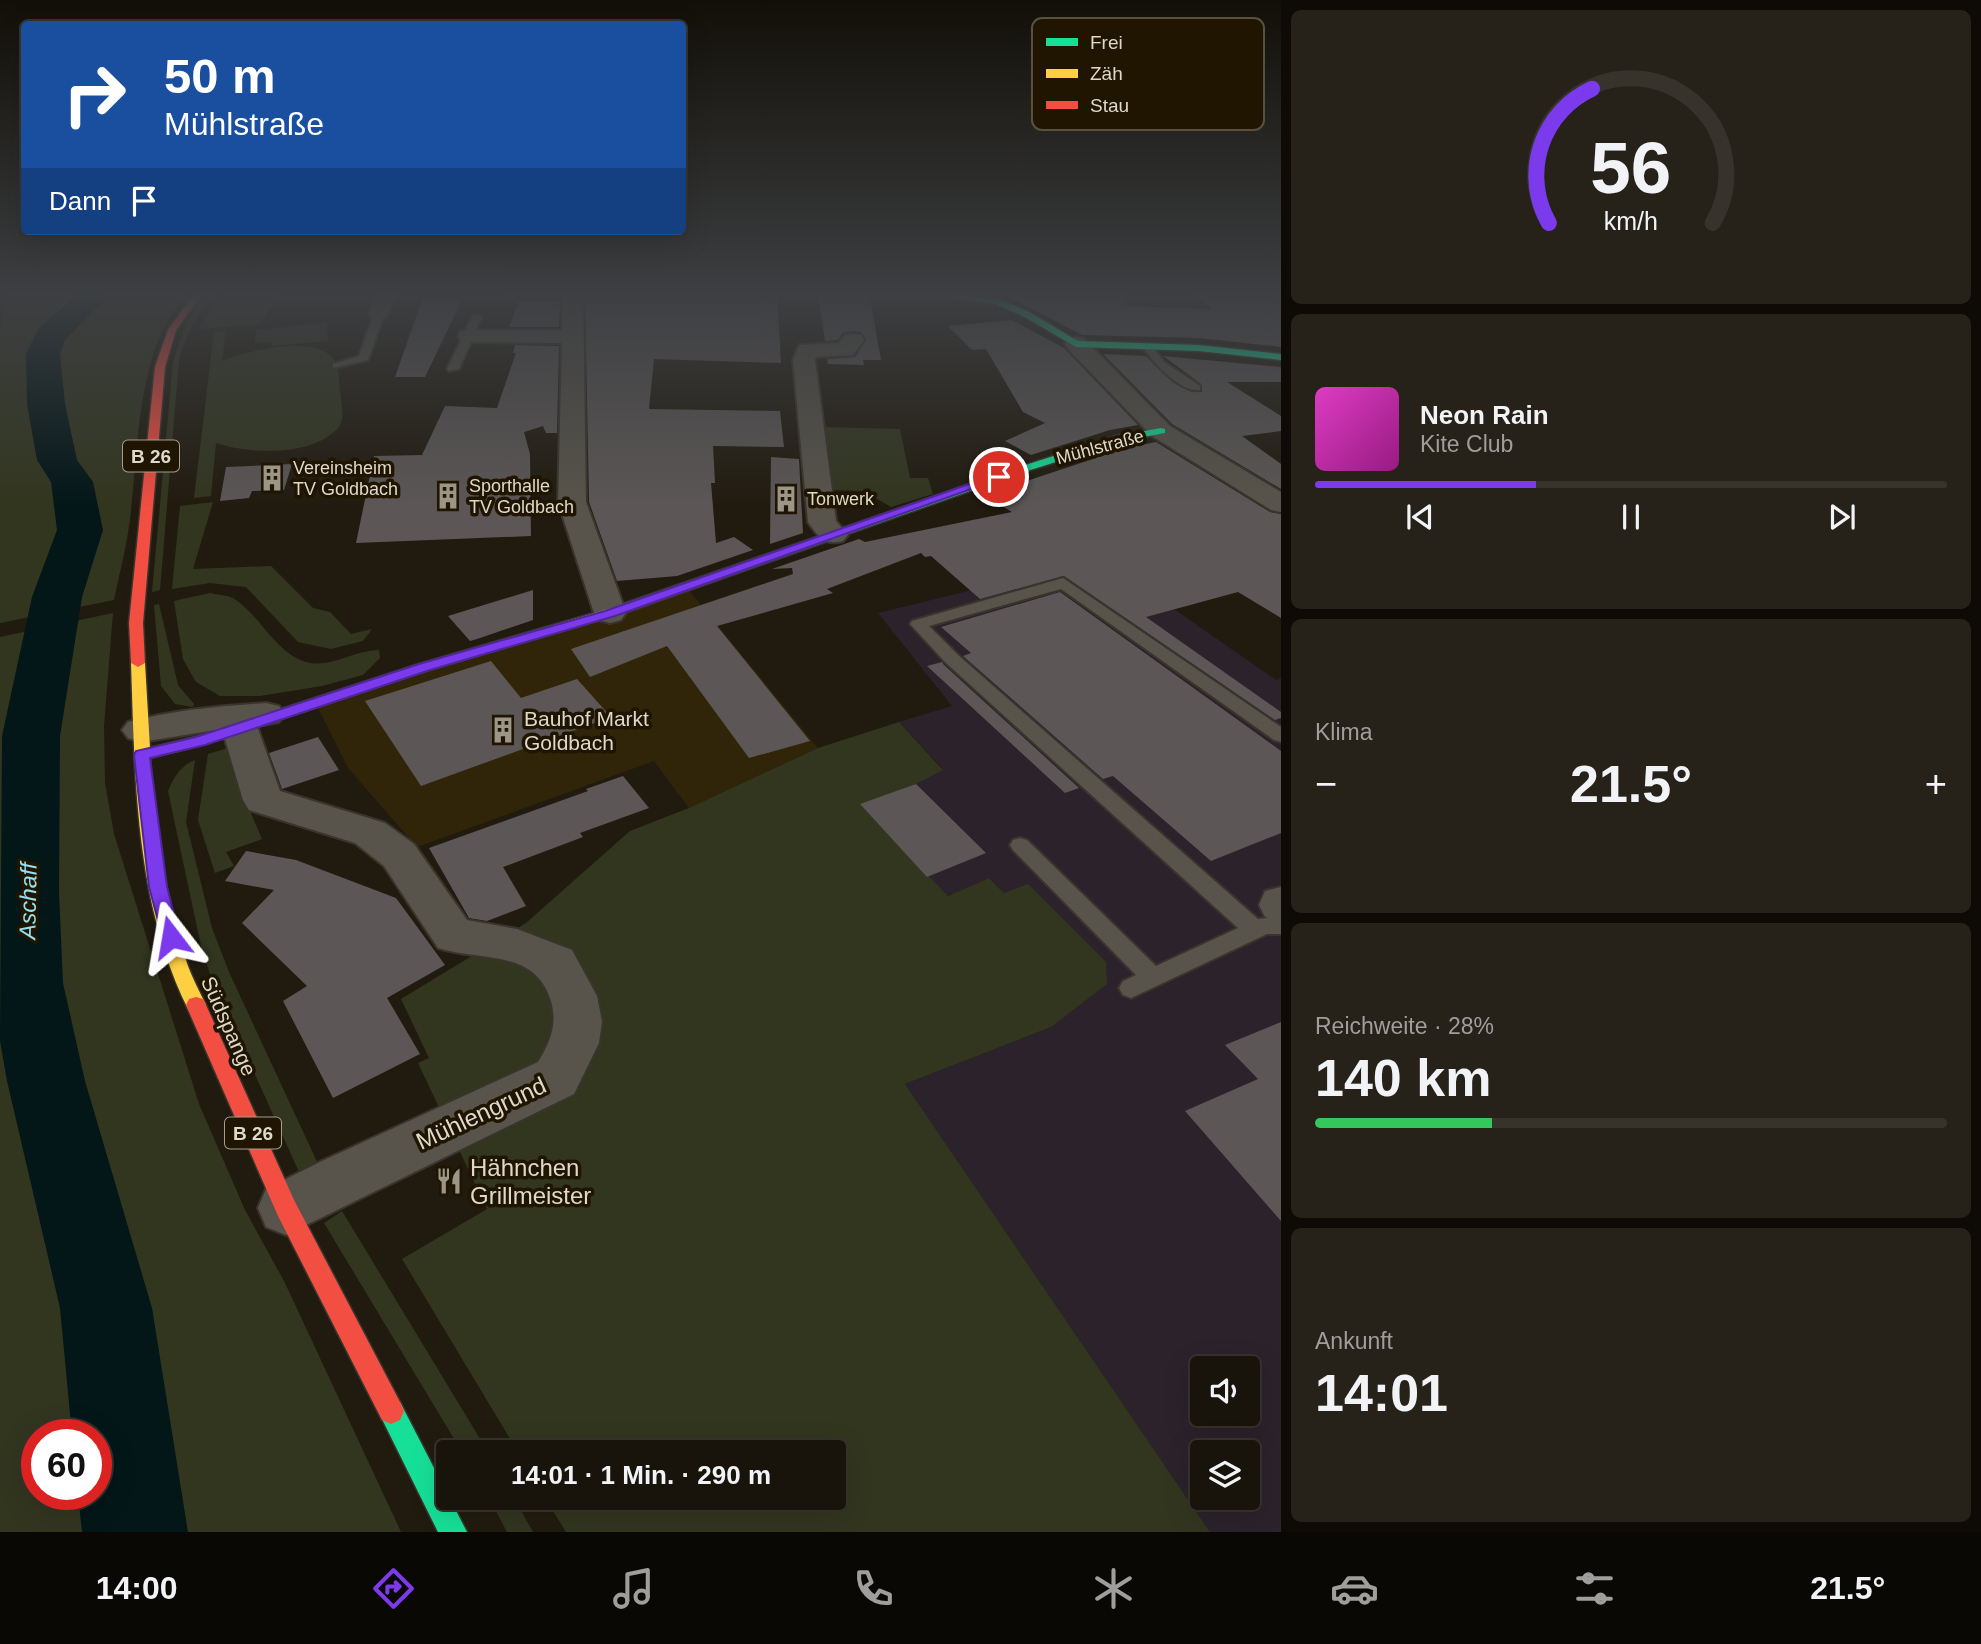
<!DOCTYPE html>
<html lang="de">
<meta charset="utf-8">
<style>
body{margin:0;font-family:Helvetica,sans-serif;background:#262119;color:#f1f3f6;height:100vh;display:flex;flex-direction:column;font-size:26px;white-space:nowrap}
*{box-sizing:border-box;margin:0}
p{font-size:23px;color:#9f9e9d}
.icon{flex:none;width:38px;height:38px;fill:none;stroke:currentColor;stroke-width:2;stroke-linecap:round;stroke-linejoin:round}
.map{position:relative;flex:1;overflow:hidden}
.drawer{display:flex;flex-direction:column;gap:10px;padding:10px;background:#0e0b06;width:700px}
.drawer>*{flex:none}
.hud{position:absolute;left:21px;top:21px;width:665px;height:214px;border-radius:7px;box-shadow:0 7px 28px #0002,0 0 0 2px #37332c;background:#1a4fa0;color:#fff;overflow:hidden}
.fabs{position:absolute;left:1190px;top:1356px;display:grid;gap:14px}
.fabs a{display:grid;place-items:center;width:70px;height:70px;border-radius:7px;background:#19140b;box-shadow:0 7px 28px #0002,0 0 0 2px #37332c;font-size:35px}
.speed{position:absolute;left:21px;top:1419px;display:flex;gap:14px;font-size:35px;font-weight:700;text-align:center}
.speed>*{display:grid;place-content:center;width:91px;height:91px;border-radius:50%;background:#19140b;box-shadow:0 7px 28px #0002,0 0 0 2px #37332c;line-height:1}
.speed .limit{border:10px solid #d22;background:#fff;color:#111}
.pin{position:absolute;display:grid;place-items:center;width:60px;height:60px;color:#fff;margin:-30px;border:4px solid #fff;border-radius:50%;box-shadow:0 2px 7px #0007}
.me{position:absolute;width:77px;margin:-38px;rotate:346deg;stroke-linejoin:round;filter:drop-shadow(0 0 5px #0008)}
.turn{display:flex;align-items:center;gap:24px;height:147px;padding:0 28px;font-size:32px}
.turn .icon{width:91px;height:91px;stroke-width:2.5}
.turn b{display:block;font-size:49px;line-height:60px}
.then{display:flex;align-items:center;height:66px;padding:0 28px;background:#0003;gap:14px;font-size:26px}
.big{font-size:52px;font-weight:800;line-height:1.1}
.drawer .widget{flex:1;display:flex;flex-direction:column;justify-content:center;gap:10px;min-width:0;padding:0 24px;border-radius:10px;background:#262119}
.drawer .dial{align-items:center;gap:0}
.dial svg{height:182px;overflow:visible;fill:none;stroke:#37332c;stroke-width:7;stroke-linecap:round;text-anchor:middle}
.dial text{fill:#f1f3f6;stroke:none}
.song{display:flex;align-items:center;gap:21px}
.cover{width:84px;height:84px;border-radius:10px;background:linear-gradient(135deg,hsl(310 70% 55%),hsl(310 70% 35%))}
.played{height:7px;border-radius:4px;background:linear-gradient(90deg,#7c3aed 35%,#37332c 35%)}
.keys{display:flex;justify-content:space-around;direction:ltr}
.heat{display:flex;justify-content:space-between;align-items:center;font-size:38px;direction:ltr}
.charge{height:10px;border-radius:5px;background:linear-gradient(90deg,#34c759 28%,#37332c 0)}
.trip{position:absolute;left:436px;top:1440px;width:410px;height:70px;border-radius:7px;background:#19140b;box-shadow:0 7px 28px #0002,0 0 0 2px #37332c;font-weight:800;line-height:70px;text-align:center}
.tabs{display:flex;height:112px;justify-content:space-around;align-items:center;background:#0a0804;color:#9f9e9d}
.tabs .icon{width:49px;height:49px}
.tabs .selected{color:#7c3aed}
.tabs b{font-size:32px;color:#f1f3f6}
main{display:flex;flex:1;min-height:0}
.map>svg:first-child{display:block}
.commercial{fill:#2b222c;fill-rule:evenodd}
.built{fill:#312509}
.green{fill:#32361f;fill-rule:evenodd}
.water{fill:#031618}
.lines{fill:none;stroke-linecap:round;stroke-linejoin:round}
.river{fill:#031618;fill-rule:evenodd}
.building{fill:#5c5756}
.lane-casing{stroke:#39352d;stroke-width:4}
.street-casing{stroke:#39352d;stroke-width:4}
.fast-casing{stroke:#39352d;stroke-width:3}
.slow-casing{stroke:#39352d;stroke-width:3}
.jam-casing{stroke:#39352d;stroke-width:3}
.lane{fill:#58544b;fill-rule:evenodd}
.street{fill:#58544b;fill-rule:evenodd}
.fast{fill:#16e098;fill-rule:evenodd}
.slow{fill:#ffcf43;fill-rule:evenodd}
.jam{fill:#f24e42;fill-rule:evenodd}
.route{fill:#7c3aed;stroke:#51269a;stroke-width:2}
.labels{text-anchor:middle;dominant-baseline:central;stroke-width:7;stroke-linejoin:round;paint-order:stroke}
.far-street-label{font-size:18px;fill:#dfd9cb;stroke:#1f1501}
.far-poi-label{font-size:18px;fill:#dfd9cb;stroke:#1f1501;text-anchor:start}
.shield{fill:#1f1501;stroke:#a59e8e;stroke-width:2}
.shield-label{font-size:19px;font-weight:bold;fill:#dfd9cb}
.poi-label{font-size:21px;fill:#dfd9cb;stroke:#1f1501;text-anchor:start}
.street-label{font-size:21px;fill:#dfd9cb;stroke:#1f1501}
.water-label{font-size:23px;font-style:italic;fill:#93e2f1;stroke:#1f1501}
.near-street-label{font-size:24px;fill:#dfd9cb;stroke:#1f1501}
.near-poi-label{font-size:24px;fill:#dfd9cb;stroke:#1f1501;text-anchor:start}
.key{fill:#1f1501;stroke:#59503e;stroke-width:2}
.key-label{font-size:19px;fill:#dfd9cb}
</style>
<main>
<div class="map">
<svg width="1281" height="1532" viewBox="0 0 1281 1532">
<rect width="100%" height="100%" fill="#211b0f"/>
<path class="commercial" d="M1074 565 1174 609 1276 680 1281 678V1532H1210L905 1084 1051 1027 1004 893 989 878 948 896 860 804 943 769 899 722 952 706 878 613ZM1202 1368H1248V1414H1202ZM1202 1452H1248V1498H1202Z"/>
<path class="built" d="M687 588 818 748 689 808 654 761 417 847 348 768 316 704Z"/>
<path class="green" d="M8 293H92L72 308 65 320 41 338 34 362C60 343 74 311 102 294 110 289 174 293 188 293 137 346 139 442 131 511 128 541 120 571 114 600L0 623V330Z
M208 293H215C197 313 186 334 179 360L160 590 152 592 173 362 186 323Z
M222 293H281L260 324 199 329Z
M327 322 328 341 272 346 271 342 255 343 256 330Z
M226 331 222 361C247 351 308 335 331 356 340 365 339 380 340 392 341 403 346 419 338 428 312 457 249 454 216 443L211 496 194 498 214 332Z
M824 427 900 429 910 478H928L933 494 891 507 864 491 831 490Z
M213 502 193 569 271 566 313 608 330 612 351 634 372 629 363 641 331 649 312 645 298 642 246 587 210 583 172 589 180 506Z
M210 593C218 595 230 595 236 600 261 617 279 658 310 663 333 667 355 650 379 650L380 658 363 675 322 686 260 696H220L196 682 183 659 174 601Z
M159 604 178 685 194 704 193 707 175 704 161 686 154 605Z
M113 613 104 726 105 783 114 834 199 1104 245 1210 285 1283 401 1532H169L153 1497 135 1392 103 1455 110 1532H0V637ZM18 759 41 760 37 834 14 873ZM37 1435H96V1494H37Z
M899 722 943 770 916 784 861 805 948 896 989 878 1004 893 1028 884 1106 962 1107 984 1051 1027 905 1084 1210 1532H566L545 1498H833V1452H518L402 1259 487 1209 418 1063 429 1058 401 999 526 923 630 831 689 808 818 748Z
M231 747 237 781 262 839 226 852 234 866 215 873 198 820 208 754Z
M195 760 186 822 212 928 229 972 319 1166 299 1172 211 977 201 946 168 791C174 777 180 766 195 760Z
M342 1211 488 1452H462L324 1223Z
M489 1498H514L533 1532H507Z"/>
<path class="water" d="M92 293H104L84 308 57 336 51 350 33 363 41 338 65 320 72 308Z
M18 759 41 760 37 834 41 857 13 874Z
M104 1304 135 1392 153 1497 169 1532H110L103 1455Z"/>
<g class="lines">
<path class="river" d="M79 293H112L65 340 60 354 65 404 77 460 93 482 103 530 82 597 60 736 59 892 63 983 85 1081 152 1308 188 1532H82L78 1494H96V1435H72L60 1308 7 1081 0 1041 2 736 32 597 57 530 51 482 37 460 27 404 26 354 38 329Z"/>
</g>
<path class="building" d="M585 293H777L781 363 654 359 649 409 780 411 784 447 713 446 715 483H711L716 543 734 537 753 550 677 576 617 581 589 502Z
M818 293H869L881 360H863L864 365 828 364 827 359 855 357 866 339 861 332 853 331 843 333 838 340 825 341Z
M1002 293H1120L1127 306 1211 309 1196 293H1281V347L1199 338 1082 335Z
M422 300H462L425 377H395Z
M519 301H560L559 327H509Z
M1012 320 1064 348 1138 425 1110 430 1031 455 1005 441 1045 423 1023 412 986 349 972 350 948 326Z
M515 345 559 346 557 433H546L543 426 524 432 530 454 531 536 356 543 374 456 422 455 445 406 497 408 516 353H513Z
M1103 354 1146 356 1174 383 1192 392H1202L1201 384 1163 356 1281 367V382H1227L1281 416V431L1242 436 1281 464V489L1172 424Z
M1156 442 1270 512 1281 514V618L1238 592 1146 617 1281 712V718L1275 720 1064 576 980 599 931 556 925 557 921 553 827 589 833 593 717 626 810 741 749 758 667 646 590 677 571 649 793 574 792 568 772 569 859 539 865 542 1012 512 984 495 1126 448Z
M771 457 799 459 803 533 770 544Z
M292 464 284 490 252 491 249 498 220 501 226 467Z
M533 590V620L477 639 470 641 448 616Z
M1060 592 1281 751V833L1211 861 1113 776 1103 779 963 656 971 653 941 627Z
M491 661 521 698 577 679 611 717 421 786 365 701Z
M942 662 944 665 1079 788 1065 793 927 666Z
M318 737 339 770 282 789 269 753Z
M623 776 649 808 580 833 583 837 503 867 526 906 487 921 469 918 429 848 588 791 586 789Z
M916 784 986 853 927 877 860 804Z
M246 851 296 860 396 898 445 965 387 998 420 1054 333 1098 283 1001 307 986 242 923 274 890 225 881Z
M1281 1022V1221L1185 1111 1258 1079 1225 1045Z"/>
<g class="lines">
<g class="lane-casing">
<path id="lane" d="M379 311 384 314 368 360 333 368V364L359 356 374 314Z
M473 315 482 317 459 369 449 371 447 369Z
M1143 344H1151L1164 362 1200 386V390C1180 393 1152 361 1142 346Z
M1063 578 1281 727V742L1274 740 1061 589 929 626 958 655 1258 919 1281 916V934H1267L1131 998 1123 995 1119 988 1123 981 1136 975 1013 850 1010 845 1013 840 1020 838 1027 840 1156 966 1238 928 946 663 910 624 912 621Z"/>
</g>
<g class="street-casing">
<path id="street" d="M377 293H397L386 318H372L369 314Z
M563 293H583L586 502 626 613 621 620 610 623 599 620 594 613 558 502 562 343 469 342 461 341 458 336 461 331 469 330H562Z
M853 334 861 335 864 340 853 355 816 357 815 360 836 521 848 535 843 541C825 546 818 537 808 522L793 360 799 345 839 343 845 335Z
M1076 337 1084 339 1170 426 1281 492V512L1271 510 1152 436 1068 349 1065 344 1068 339Z
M266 703 279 706 284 714 279 722 257 726 280 791 385 823 414 844 467 920 517 929 572 950 597 996 602 1021 599 1043 574 1094 286 1235 266 1227 258 1208 266 1189 322 1161 538 1062C549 1044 557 1027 552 1005 538 948 482 962 438 948L384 866 355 843 249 810 243 800 222 729 141 742 128 738 122 730 128 722C173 710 219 706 266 703Z
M1281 887V922L1265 917 1259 905 1265 891Z"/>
</g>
<g class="fast-casing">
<path id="fast" d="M920 293H941L1001 300 1029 312 1078 341 1199 345 1281 354V360L1199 351 1076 347 1023 316 996 304Z
M1161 428 1165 429V433L1122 441 1021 473 627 612H617L615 609 617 606 1013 469 1116 436Z
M391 1398 400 1402 467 1532H438L378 1411 382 1402Z"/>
</g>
<g class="slow-casing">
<path id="slow" d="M622 605 627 606V612L429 670 204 744 150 758C155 827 164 895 186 960 191 976 199 990 206 1005L203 1011 196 1013 189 1011C135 904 135 779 131 663L133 660 138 659 145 663 150 748 195 737 419 664Z"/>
</g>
<g class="jam-casing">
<path id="jam" d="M195 293H203L176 330 165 367 143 623 145 663 138 667 131 663 129 623 155 367 168 330Z
M196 997 203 999 206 1005 294 1200 400 1402 404 1411 400 1420 391 1424 382 1420 278 1216 186 1005 189 999Z"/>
</g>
<use href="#lane" class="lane"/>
<use href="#street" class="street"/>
<use href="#fast" class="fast"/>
<use href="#slow" class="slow"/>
<use href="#jam" class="jam"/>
</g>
<linearGradient id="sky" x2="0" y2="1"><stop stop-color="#120f08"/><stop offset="0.58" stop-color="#3d3f42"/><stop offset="1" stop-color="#3d3f42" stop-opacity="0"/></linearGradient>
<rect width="1281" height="507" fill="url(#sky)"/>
<path class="route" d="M995 475 1005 477 615 616 430 670 205 745 150 758 167 887 180 937 178 942 171 944 164 942 149 887 134 755 136 751 196 737 419 664 605 611Z"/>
<defs>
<g id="building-bare" transform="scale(2.1)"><path d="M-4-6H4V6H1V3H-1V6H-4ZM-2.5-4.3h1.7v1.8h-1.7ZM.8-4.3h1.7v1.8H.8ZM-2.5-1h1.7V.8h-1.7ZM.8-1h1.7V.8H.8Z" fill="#9c9689" stroke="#1f1501" stroke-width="2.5" paint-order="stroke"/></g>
<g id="restaurant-bare" transform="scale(2.1)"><path d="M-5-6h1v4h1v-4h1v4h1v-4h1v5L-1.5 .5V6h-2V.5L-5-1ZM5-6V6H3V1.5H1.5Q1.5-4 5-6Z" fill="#9c9689" stroke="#1f1501" stroke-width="2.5" paint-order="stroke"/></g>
</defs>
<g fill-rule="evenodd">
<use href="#building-bare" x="272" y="478"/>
<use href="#building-bare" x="448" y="496"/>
<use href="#building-bare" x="786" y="499"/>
<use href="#building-bare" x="503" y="730"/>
<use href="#restaurant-bare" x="449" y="1181"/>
</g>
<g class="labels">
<g class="far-street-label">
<text transform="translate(1100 447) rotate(-15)">Mühlstraße</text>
</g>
<g class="far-poi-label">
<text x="293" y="468">Vereinsheim<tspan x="293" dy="21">TV Goldbach</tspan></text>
<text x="469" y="486">Sporthalle<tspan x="469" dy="21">TV Goldbach</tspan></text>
<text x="807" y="499">Tonwerk</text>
</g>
<g class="shield">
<rect x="123" y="440.5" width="56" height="31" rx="5"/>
<rect x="225" y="1117.5" width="56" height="31" rx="5"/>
</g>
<g class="shield-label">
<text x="151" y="456">B 26</text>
<text x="253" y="1133">B 26</text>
</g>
<g class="poi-label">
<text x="524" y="718">Bauhof Markt<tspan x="524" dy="24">Goldbach</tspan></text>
</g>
<g class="street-label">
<text transform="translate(229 1026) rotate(66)">Südspange</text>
</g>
<g class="water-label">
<text transform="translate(28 901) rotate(-89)">Aschaff</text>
</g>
<g class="near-street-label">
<text transform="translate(481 1113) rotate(-25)">Mühlengrund</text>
</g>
<g class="near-poi-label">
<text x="470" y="1167">Hähnchen<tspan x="470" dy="28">Grillmeister</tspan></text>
</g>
</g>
<rect x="1032" y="18" width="232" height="112" rx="10" class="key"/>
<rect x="1046" y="38" width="32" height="8" fill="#16e098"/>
<rect x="1046" y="69" width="32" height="9" fill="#ffcf43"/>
<rect x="1046" y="101" width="32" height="8" fill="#f24e42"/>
<g class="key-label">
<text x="1090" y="49">Frei</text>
<text x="1090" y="80">Zäh</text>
<text x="1090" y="112">Stau</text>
</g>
</svg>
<div class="fabs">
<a><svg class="icon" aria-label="sound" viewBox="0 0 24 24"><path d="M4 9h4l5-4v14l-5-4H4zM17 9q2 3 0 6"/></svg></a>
<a><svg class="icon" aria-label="layers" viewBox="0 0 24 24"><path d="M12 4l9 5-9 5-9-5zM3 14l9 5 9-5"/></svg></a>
</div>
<div class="speed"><div class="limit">60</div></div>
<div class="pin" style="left:999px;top:477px;background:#d93025"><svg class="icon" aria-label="arrive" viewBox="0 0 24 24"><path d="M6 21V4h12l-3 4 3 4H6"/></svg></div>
<svg class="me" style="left:171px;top:937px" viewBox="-20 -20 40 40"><path d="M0-17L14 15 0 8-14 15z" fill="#7c3aed" stroke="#fff" stroke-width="4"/></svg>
<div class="trip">14:01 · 1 Min. · 290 m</div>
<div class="hud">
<div class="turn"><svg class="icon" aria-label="right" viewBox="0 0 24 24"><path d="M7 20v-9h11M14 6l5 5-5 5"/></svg><div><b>50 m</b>Mühlstraße</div></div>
<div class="then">Dann<svg class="icon" aria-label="arrive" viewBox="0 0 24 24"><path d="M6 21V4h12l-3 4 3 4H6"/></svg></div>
</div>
</div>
<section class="drawer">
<div class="widget dial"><svg viewBox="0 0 100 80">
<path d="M14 69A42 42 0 1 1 86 69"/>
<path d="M14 69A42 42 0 0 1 33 10" stroke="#7c3aed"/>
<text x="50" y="56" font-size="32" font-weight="700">56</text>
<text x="50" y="72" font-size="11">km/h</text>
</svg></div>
<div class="widget">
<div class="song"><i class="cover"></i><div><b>Neon Rain</b><p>Kite Club</p></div></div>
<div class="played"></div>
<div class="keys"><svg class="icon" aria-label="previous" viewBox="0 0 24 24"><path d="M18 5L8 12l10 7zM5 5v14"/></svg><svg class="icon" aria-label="pause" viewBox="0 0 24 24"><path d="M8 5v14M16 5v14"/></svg><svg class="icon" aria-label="next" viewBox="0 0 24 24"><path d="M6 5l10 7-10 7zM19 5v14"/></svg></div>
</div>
<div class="widget"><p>Klima</p>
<div class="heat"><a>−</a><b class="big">21.5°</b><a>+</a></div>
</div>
<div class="widget"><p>Reichweite · 28%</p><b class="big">140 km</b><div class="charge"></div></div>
<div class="widget"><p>Ankunft</p><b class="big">14:01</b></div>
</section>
</main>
<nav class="tabs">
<b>14:00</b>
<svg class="icon selected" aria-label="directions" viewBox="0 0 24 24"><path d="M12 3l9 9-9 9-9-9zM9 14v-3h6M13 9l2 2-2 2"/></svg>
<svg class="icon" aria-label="music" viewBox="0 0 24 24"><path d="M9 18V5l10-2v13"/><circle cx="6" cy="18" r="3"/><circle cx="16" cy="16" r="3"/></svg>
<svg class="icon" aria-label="phone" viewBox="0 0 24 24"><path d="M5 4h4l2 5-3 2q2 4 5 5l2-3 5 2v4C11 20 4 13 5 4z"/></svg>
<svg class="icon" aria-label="climate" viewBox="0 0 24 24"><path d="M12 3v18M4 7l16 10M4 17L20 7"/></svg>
<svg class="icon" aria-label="car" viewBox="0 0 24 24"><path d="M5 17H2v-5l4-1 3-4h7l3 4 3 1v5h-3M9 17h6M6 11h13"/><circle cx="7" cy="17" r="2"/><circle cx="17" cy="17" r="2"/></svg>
<svg class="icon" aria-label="filters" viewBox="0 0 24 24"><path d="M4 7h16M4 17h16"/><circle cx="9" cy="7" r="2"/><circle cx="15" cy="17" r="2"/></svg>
<b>21.5°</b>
</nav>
